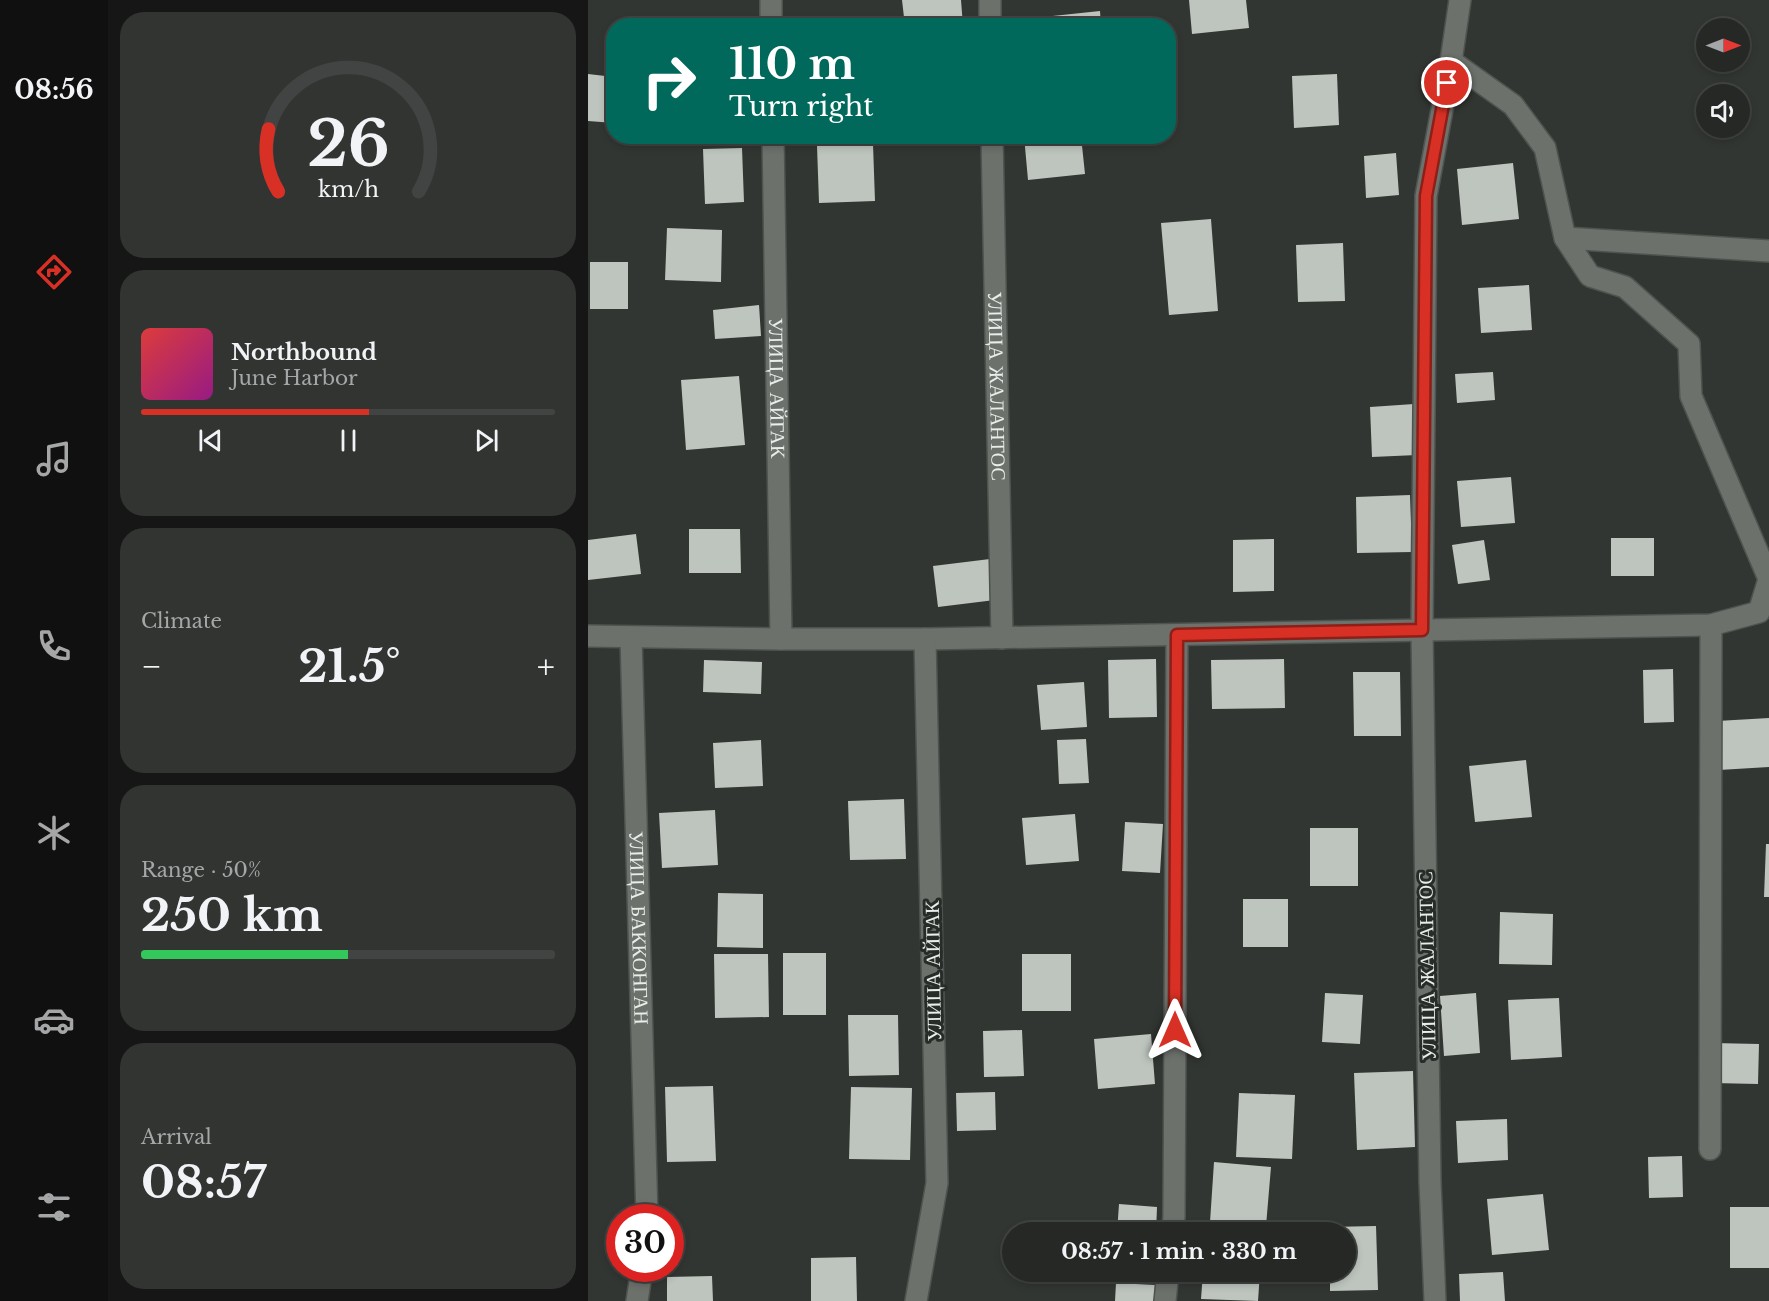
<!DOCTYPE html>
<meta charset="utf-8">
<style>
body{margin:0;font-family:"Libre Baskerville",serif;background:#323432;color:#f1f3f6;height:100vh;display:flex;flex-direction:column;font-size:22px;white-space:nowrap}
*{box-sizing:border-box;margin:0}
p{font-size:20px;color:#a4a6a7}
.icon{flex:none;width:33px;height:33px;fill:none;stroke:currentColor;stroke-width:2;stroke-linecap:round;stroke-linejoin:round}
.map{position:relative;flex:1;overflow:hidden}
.drawer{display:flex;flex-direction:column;gap:12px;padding:12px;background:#151615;width:480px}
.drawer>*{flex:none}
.banner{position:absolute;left:18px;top:18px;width:570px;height:126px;border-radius:24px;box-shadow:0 3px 9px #0003,0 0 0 2px #424443;background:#00695c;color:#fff;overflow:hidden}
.needle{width:39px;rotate:90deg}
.controls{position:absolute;left:1108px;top:18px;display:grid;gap:12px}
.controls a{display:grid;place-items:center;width:54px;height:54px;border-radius:50%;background:#262826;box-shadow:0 3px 9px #0003,0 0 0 2px #424443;font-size:30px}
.speed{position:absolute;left:18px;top:1204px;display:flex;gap:12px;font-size:30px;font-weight:700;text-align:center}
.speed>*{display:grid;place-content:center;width:78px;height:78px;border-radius:50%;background:#262826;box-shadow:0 3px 9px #0003,0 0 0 2px #424443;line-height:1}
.speed .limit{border:9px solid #d22;background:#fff;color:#111}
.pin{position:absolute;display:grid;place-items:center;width:51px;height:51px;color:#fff;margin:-26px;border:3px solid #fff;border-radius:50%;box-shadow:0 2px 6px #0007}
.me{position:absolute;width:66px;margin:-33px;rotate:0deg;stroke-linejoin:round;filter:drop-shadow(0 0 4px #0008)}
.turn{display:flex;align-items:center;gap:21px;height:126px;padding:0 24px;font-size:27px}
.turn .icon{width:78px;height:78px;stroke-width:2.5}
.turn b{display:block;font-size:42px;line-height:51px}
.big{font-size:45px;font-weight:800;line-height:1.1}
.drawer .tile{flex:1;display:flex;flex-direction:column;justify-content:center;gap:9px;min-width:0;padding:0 21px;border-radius:24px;background:#323432}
.drawer .dial{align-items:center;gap:0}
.dial svg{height:156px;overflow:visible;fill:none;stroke:#424443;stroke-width:7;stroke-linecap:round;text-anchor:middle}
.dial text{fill:#f1f3f6;stroke:none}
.song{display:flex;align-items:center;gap:18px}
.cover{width:72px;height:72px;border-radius:9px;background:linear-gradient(135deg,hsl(0 70% 55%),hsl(310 70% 35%))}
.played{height:6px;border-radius:3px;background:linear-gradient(90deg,#d93025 55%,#424443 55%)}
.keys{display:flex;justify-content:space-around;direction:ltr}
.heat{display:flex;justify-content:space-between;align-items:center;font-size:33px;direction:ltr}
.charge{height:9px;border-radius:4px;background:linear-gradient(90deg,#34c759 50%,#424443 0)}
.trip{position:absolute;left:414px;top:1222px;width:354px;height:60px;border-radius:30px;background:#262826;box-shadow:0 3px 9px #0003,0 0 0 2px #424443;font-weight:800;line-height:60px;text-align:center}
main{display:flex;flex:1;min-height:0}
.tab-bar{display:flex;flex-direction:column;width:108px;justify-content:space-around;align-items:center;background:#0f100f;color:#a4a6a7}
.tab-bar .icon{width:42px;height:42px}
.tab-bar .on{color:#d93025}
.tab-bar b{font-size:27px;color:#f1f3f6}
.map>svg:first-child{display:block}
.building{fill:#bec4be}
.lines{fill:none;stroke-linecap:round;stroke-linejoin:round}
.minor-casing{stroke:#4f5350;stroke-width:24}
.minor{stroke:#6c716c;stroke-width:21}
.route-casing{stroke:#8d1f18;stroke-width:15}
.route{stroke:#d93025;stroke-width:10}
.labels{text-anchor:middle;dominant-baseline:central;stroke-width:6;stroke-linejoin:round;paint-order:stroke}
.street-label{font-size:20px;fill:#eaedea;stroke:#282c28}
</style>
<main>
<nav class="tab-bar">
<b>08:56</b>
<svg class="icon on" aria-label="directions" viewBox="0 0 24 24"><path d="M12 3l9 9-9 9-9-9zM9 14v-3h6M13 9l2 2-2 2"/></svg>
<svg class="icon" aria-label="music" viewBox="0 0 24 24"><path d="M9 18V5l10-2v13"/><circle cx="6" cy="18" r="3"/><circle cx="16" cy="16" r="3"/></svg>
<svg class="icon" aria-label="phone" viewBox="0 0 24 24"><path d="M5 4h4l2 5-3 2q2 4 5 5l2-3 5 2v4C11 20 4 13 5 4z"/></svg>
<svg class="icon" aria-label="climate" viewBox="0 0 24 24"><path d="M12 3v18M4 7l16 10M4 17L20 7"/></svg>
<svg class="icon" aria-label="car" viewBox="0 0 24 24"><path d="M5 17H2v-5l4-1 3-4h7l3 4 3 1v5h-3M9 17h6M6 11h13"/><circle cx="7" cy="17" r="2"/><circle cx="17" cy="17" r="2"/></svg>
<svg class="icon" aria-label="filters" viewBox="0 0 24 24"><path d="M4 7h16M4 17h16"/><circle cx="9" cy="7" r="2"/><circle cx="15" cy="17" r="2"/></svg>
</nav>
<section class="drawer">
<div class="tile dial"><svg viewBox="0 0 100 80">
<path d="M14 69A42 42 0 1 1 86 69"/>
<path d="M14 69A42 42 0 0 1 9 37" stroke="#d93025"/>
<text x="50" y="56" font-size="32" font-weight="700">26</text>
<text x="50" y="72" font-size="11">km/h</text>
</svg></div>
<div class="tile">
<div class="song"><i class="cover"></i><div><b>Northbound</b><p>June Harbor</p></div></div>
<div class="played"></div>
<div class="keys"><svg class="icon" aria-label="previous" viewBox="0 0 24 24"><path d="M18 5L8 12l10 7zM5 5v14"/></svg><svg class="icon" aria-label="pause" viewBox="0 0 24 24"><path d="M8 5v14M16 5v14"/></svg><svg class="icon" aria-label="next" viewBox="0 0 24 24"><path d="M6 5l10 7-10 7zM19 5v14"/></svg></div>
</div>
<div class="tile"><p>Climate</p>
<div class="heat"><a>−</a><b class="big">21.5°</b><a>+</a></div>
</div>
<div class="tile"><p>Range · 50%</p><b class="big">250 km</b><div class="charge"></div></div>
<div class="tile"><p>Arrival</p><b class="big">08:57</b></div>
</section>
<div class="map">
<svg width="1181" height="1301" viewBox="0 0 1181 1301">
<rect width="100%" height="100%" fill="#323632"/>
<path class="building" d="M314 0H373L375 26H317Z
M601 0H658L661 28 604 34Z
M512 11 513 26H456L455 17Z
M0 74 26 77V123L0 121Z
M749 74 751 125 706 128 704 76Z
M436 136H493L497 174 440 180Z
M285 144 287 201 231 203 229 146Z
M154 148 156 202 117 204 115 149Z
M808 153 811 195 778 198 776 156Z
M925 163 931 219 874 225 869 169Z
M623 219 630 311 581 315 573 223Z
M79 228 134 230 133 282 77 280Z
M755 243 757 301 710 302 708 245Z
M2 262H40V309H2Z
M941 285 944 330 893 333 890 288Z
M171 305 173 336 127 339 125 310Z
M905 372 907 400 869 403 867 374Z
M151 376 157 445 98 450 93 380Z
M826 404 829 455 784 457 782 407Z
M923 477 927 523 873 527 869 481Z
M822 495 824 552 769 553 768 497Z
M101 529H152L153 573H101Z
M48 534 53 574 0 580V540Z
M1023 538H1066V576H1023Z
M686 539V591L645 592V540Z
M896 540 902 580 870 584 864 545Z
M402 559 407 600 350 607 345 566Z
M568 659 569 717 521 718 520 660Z
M696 659 697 708 624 709 623 660Z
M116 660 174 662 173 694 115 692Z
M1085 669 1086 722 1056 723 1055 670Z
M765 672H812L813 736H766Z
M496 682 499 727 453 730 449 685Z
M1181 718V767L1131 770 1129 721Z
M498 739 501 783 471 784 469 740Z
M173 740 175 786 127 788 125 743Z
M938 760 944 817 887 822 881 766Z
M316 799 318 859 262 860 260 801Z
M127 810 130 865 74 868 71 813Z
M487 814 491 861 438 865 434 818Z
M537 822 575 824 572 873 534 871Z
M722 828H770V886H722Z
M1178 844H1181V897H1176Z
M130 893 175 894V948L129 947Z
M655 899H700V947H655Z
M912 912 965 914 964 965 911 964Z
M195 953H238V1015H195Z
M126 954H180L181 1017 127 1018Z
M434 954H483V1011H434Z
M737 993 775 995 772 1044 734 1042Z
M888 993 892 1053 856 1056 852 996Z
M971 998 974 1057 923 1060 920 1000Z
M260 1015H310L311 1075 261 1076Z
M434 1030 436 1076 396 1077 395 1031Z
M563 1034 567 1084 510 1089 506 1039Z
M1125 1043 1171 1044 1170 1084 1125 1083Z
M825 1071 827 1147 769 1150 766 1073Z
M125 1086 128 1161 79 1162 77 1087Z
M263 1087 324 1088 322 1160 261 1159Z
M407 1092 408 1130 369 1131 368 1093Z
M651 1093 707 1095 704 1159 648 1157Z
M919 1119 920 1160 870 1163 868 1121Z
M1094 1156 1095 1197 1061 1198 1060 1157Z
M626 1162 683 1167 678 1226 622 1222Z
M955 1194 961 1250 904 1255 899 1199Z
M531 1204 569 1207 568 1233H529Z
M1142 1207H1181V1268H1142Z
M788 1226 790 1290 742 1291V1272H758V1233H741V1227Z
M268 1257 269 1301H223V1258Z
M615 1272H672L670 1301 613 1299Z
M915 1272 917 1301H872L871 1274Z
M124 1276 125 1301H79V1277Z
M528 1283 567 1285 566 1301H527Z"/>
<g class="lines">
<g class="minor-casing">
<g id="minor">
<path d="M183 0V26"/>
<path d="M402 0V26"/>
<path id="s1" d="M185 136 193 639"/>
<path id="s2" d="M404 136 414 638"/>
<path d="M977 238 1181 251"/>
<path d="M0 636 193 639H337L1123 625 1171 612 1181 579 1103 396 1101 344 1037 287 1002 276 977 238 957 148 925 105 863 61"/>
<path id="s3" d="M43 637 59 1218"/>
<path d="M1122 1149 1123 625"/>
<path d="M584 1233 586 1217 589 635"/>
<path d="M49 1301 54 1269"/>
<path d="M328 1301 349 1183 337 639"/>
<path d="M577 1301 580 1272"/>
<path d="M847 1301 842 1182 834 630 838 196 863 61 872 0"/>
</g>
</g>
<use href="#minor" class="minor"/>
</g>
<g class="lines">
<g class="route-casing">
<path id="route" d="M587 1030 589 635 834 630 838 196 859 83"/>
</g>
<use href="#route" class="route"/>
</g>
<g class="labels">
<g class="street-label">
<text stroke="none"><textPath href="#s2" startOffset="250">УЛИЦА ЖАЛАНТОС</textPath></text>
<text stroke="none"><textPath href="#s1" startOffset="252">УЛИЦА АЙГАК</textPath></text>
<text stroke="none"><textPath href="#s3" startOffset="291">УЛИЦА БАККОНГАН</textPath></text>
<text transform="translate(839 966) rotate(-91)">УЛИЦА ЖАЛАНТОС</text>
<text transform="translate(345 971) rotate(-91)">УЛИЦА АЙГАК</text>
</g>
</g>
</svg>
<div class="controls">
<a><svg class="needle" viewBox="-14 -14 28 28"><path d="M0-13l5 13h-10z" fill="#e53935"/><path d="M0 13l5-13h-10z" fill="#a4a6a7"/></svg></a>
<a><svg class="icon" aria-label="sound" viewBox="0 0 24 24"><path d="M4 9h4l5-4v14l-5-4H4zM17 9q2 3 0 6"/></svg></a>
</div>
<div class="speed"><div class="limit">30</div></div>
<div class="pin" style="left:859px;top:83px;background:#d93025"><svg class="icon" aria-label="arrive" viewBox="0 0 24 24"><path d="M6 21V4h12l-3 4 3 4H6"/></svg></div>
<svg class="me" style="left:587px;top:1030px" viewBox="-20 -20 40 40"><path d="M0-17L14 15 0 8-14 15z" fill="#d93025" stroke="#fff" stroke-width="4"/></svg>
<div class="trip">08:57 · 1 min · 330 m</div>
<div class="banner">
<div class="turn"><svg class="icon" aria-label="right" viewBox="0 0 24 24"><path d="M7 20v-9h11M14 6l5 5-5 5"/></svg><div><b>110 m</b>Turn right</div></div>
</div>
</div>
</main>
